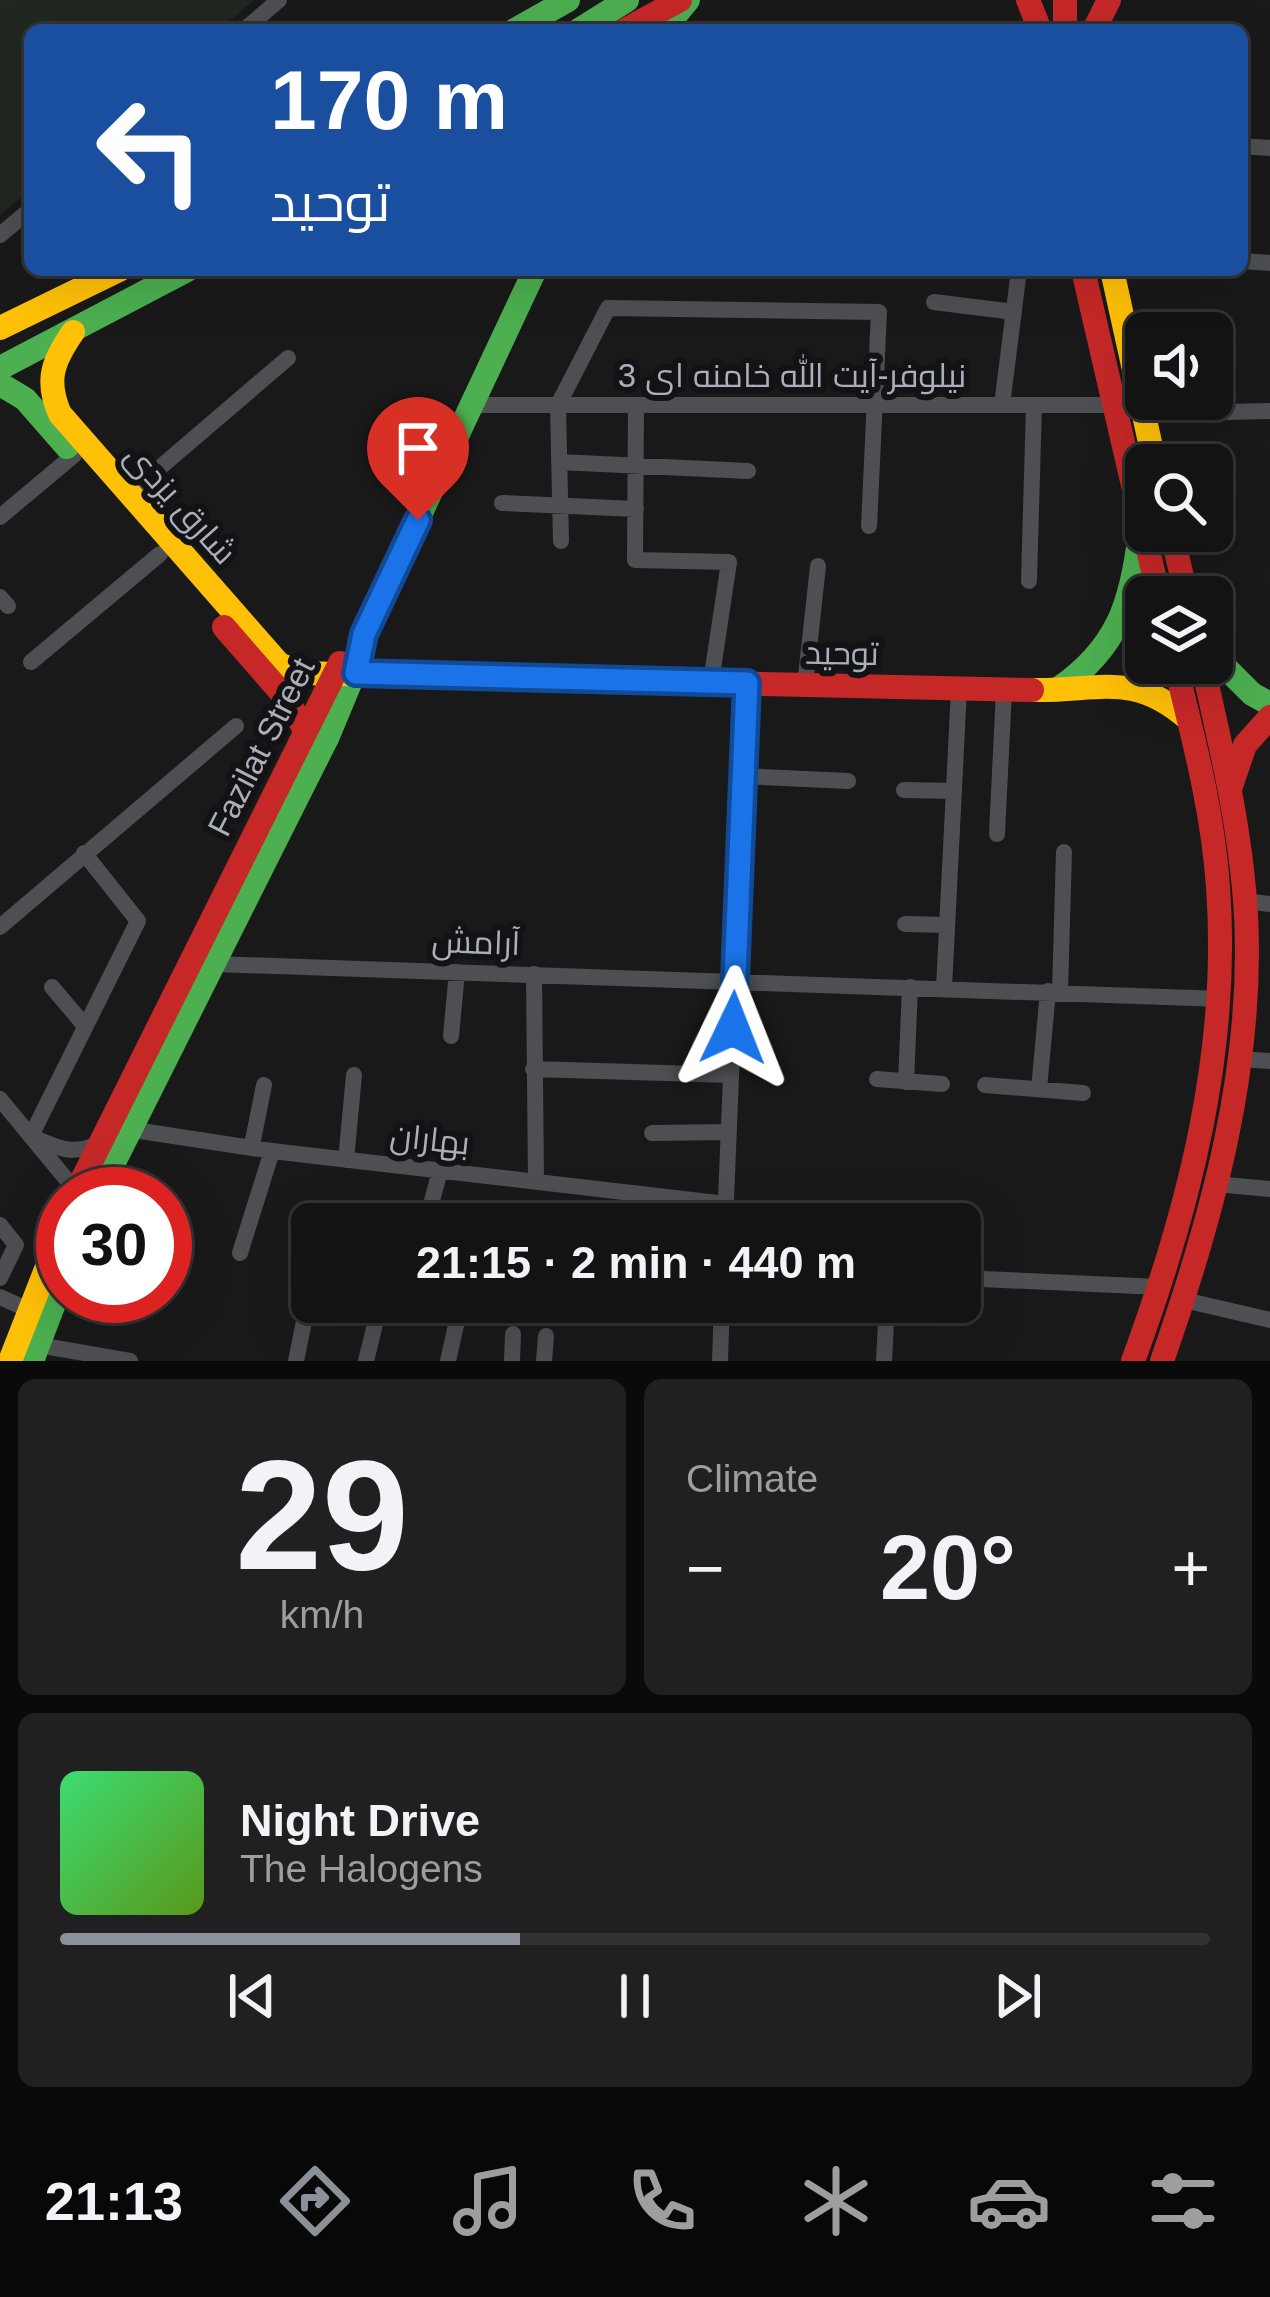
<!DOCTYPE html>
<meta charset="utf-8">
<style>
body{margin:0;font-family:Helvetica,Cairo,sans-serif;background:#202021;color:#f1f3f6;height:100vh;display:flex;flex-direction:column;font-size:45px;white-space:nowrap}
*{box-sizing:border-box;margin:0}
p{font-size:39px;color:#9d9ea0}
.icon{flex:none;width:66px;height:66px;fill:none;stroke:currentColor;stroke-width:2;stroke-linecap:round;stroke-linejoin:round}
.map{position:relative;height:1361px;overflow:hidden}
.side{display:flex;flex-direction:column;gap:18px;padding:18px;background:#0a0a0a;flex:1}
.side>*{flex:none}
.guide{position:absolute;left:24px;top:24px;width:1224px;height:252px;border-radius:18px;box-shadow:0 12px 48px #0002,0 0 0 3px #323233;background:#1a4fa0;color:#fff;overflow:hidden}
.controls{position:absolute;left:1125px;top:312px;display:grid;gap:24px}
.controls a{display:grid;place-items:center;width:108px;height:108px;border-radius:18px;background:#131313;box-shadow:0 12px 48px #0002,0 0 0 3px #323233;font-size:60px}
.speed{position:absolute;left:36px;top:1167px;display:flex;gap:24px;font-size:60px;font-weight:700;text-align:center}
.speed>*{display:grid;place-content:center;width:156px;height:156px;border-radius:50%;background:#131313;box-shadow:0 12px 48px #0002,0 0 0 3px #323233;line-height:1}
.speed .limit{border:18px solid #d22;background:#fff;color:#111}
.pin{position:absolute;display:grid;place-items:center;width:102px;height:102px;color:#fff;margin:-123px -51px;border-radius:50% 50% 50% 0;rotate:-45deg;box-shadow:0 0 12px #0007}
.pin .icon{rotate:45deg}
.me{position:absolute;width:132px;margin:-66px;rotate:2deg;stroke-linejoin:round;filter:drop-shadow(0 0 9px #0008)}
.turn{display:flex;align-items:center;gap:42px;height:252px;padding:0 48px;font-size:54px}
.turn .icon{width:156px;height:156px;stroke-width:2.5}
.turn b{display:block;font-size:84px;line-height:102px}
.big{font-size:90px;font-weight:700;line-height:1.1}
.side .widget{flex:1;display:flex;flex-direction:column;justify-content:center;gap:18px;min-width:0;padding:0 42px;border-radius:18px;background:#202021}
.side .dial{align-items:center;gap:0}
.dial b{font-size:156px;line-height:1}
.song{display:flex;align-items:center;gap:36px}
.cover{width:144px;height:144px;border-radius:18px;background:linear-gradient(135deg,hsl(140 70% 55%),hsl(90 70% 35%))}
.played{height:12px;border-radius:6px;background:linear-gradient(90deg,#8c9099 40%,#323233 40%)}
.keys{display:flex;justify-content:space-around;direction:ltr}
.heat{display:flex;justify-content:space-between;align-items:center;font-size:66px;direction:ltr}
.side .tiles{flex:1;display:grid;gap:18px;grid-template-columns:1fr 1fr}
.widget:last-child{grid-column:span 2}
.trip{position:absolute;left:291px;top:1203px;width:690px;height:120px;border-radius:18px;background:#131313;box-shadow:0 12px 48px #0002,0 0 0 3px #323233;font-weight:700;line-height:120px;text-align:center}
.tab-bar{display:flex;height:192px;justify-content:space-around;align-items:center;background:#080808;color:#9d9ea0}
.tab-bar .icon{width:84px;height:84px}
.tab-bar .active{color:#8c9099}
.tab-bar b{font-size:54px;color:#f1f3f6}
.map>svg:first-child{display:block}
.green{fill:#1f2720}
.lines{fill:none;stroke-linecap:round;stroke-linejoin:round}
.street{stroke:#4d4f52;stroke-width:16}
.fast{stroke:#4caf50;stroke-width:24}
.slow{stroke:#ffc107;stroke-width:24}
.jam{stroke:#c62828;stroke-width:24}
.route-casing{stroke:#114b97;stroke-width:30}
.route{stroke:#1a73e8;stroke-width:21}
.labels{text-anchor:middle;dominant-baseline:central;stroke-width:12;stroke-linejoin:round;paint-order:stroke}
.street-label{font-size:33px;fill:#aaafba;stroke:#131315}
</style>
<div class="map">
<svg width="1270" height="1361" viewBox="0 0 1270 1361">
<rect width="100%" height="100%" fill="#191919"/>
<path class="green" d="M0 0H254L219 30H30V190L0 215Z"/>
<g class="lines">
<path class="street" d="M244 30 279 0
M1242 146 1270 148
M0 235 30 210
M1242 261 1270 263
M934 302 1014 312
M471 405H1113
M636 405 635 560 729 562 711 682
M1002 405 1019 270
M1143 414 1270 411
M559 462 748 471
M129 494 288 358
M502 503 636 509
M0 517 74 455
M561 541 558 405 608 308 879 312 869 526
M1029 581 1034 405
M0 597 8 606
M31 662 160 554
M805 685 818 566
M743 776 848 781
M904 790 954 791
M997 834 1004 690
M1244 901 1270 904
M905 924 947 925
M0 927 236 726
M215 964 1221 999
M534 974 536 1181
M52 987 85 1026
M944 988 959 689
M1060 992 1064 852
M451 1036 457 972
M1239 1059 1270 1061
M533 1069 731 1075
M877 1079 942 1084
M906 1082 910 987
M985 1085 1083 1093
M1039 1089 1048 991
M0 1099 76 1191
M128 1129 272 1151 726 1204
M652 1133 729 1132
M31 1136 138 921 84 853
M37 1139C61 1149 73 1155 98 1144
M252 1145 264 1085
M346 1160 354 1075
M1216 1184 1270 1189
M426 1223 440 1171
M725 1224 747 683
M0 1225 16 1245 0 1278
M165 1245 177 1248
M240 1253 272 1151
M960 1278 1159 1287
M0 1297 31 1311
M1184 1300 1270 1320
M38 1345 130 1361
M296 1361 311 1287
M366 1361 380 1304
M448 1361 457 1321
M512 1361 513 1334
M544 1361 546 1336
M720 1361 722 1302
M884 1361 887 1302"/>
<path class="fast" d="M515 30 568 0
M579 30 627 0
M663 30 688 0
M0 368 187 270
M0 384 25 399 67 447
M1212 654 1252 694 1270 704
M1058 689C1118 648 1132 602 1140 532
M98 1194 328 736 353 676 364 634 535 270
M32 1361 63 1280"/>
<path class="slow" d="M1112 270 1155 465
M0 328 119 270
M73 332C53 361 45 380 60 414L279 664 301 673 543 679
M1032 690C1097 692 1132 670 1188 719
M10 1361 63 1226"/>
<path class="jam" d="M1028 0 1040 30
M1065 0V30
M625 30 680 0
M1094 30 1109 0
M1083 270 1159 597
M1171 531 1187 597
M224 627 285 697 306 731
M543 679 1032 690
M1231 786 1245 745 1270 717
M75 1194 340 663
M1133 1361C1189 1209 1230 1051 1218 887 1213 811 1193 737 1175 663
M1162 1361C1212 1218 1254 1068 1246 915 1241 829 1221 746 1202 663"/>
</g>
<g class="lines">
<g class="route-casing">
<path id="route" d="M418 520 364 634 356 673 747 683 733 1028"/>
</g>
<use href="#route" class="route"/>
</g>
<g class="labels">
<g class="street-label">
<text x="792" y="375">نیلوفر-آیت الله خامنه ای 3</text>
<text transform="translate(181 504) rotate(48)">شارق یزدی</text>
<text transform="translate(842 653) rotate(1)">توحید</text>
<text transform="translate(261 747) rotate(-63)">Fazilat Street</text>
<text transform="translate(476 942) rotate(2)">آرامش</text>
<text transform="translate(430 1139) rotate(6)">بهاران</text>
</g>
</g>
</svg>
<div class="controls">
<a><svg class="icon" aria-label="sound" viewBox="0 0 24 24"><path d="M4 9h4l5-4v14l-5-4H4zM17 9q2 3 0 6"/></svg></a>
<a><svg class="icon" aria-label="search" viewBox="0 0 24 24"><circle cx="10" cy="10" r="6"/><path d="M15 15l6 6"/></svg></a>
<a><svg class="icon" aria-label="layers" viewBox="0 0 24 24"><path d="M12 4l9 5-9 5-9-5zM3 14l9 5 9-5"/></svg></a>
</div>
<div class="speed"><div class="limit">30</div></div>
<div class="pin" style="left:418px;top:520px;background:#d93025"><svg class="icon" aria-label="arrive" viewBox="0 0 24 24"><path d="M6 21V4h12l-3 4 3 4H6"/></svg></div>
<svg class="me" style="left:733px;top:1028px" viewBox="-20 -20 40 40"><path d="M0-17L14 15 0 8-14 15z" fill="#1a73e8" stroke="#fff" stroke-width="4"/></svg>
<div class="trip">21:15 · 2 min · 440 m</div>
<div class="guide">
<div class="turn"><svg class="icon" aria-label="left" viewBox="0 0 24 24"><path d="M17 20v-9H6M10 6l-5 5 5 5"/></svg><div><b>170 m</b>توحید</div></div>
</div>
</div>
<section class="side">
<div class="tiles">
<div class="widget dial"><b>29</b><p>km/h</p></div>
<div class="widget"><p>Climate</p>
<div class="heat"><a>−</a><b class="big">20°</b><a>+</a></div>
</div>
<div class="widget">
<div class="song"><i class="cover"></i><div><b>Night Drive</b><p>The Halogens</p></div></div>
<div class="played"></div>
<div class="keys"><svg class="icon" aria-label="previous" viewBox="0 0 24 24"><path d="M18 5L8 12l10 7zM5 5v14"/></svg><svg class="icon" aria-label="pause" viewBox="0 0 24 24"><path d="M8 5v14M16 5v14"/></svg><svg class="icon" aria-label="next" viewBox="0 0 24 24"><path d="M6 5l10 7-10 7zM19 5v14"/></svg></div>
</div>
</div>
</section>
<nav class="tab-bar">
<b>21:13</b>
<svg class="icon active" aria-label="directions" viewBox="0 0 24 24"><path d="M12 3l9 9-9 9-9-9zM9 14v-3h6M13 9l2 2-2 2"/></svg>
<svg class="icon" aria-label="music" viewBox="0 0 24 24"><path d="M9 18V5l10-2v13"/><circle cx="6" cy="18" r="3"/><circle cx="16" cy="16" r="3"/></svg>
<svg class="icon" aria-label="phone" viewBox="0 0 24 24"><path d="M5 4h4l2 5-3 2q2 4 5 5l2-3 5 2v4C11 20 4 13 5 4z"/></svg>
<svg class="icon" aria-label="climate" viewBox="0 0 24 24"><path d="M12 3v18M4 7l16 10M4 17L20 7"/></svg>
<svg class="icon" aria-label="car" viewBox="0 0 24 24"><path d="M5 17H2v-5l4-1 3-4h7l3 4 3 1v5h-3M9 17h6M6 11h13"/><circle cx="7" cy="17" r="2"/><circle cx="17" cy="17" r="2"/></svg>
<svg class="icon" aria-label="filters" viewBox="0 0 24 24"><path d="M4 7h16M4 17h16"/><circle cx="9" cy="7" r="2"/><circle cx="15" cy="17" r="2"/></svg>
</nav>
